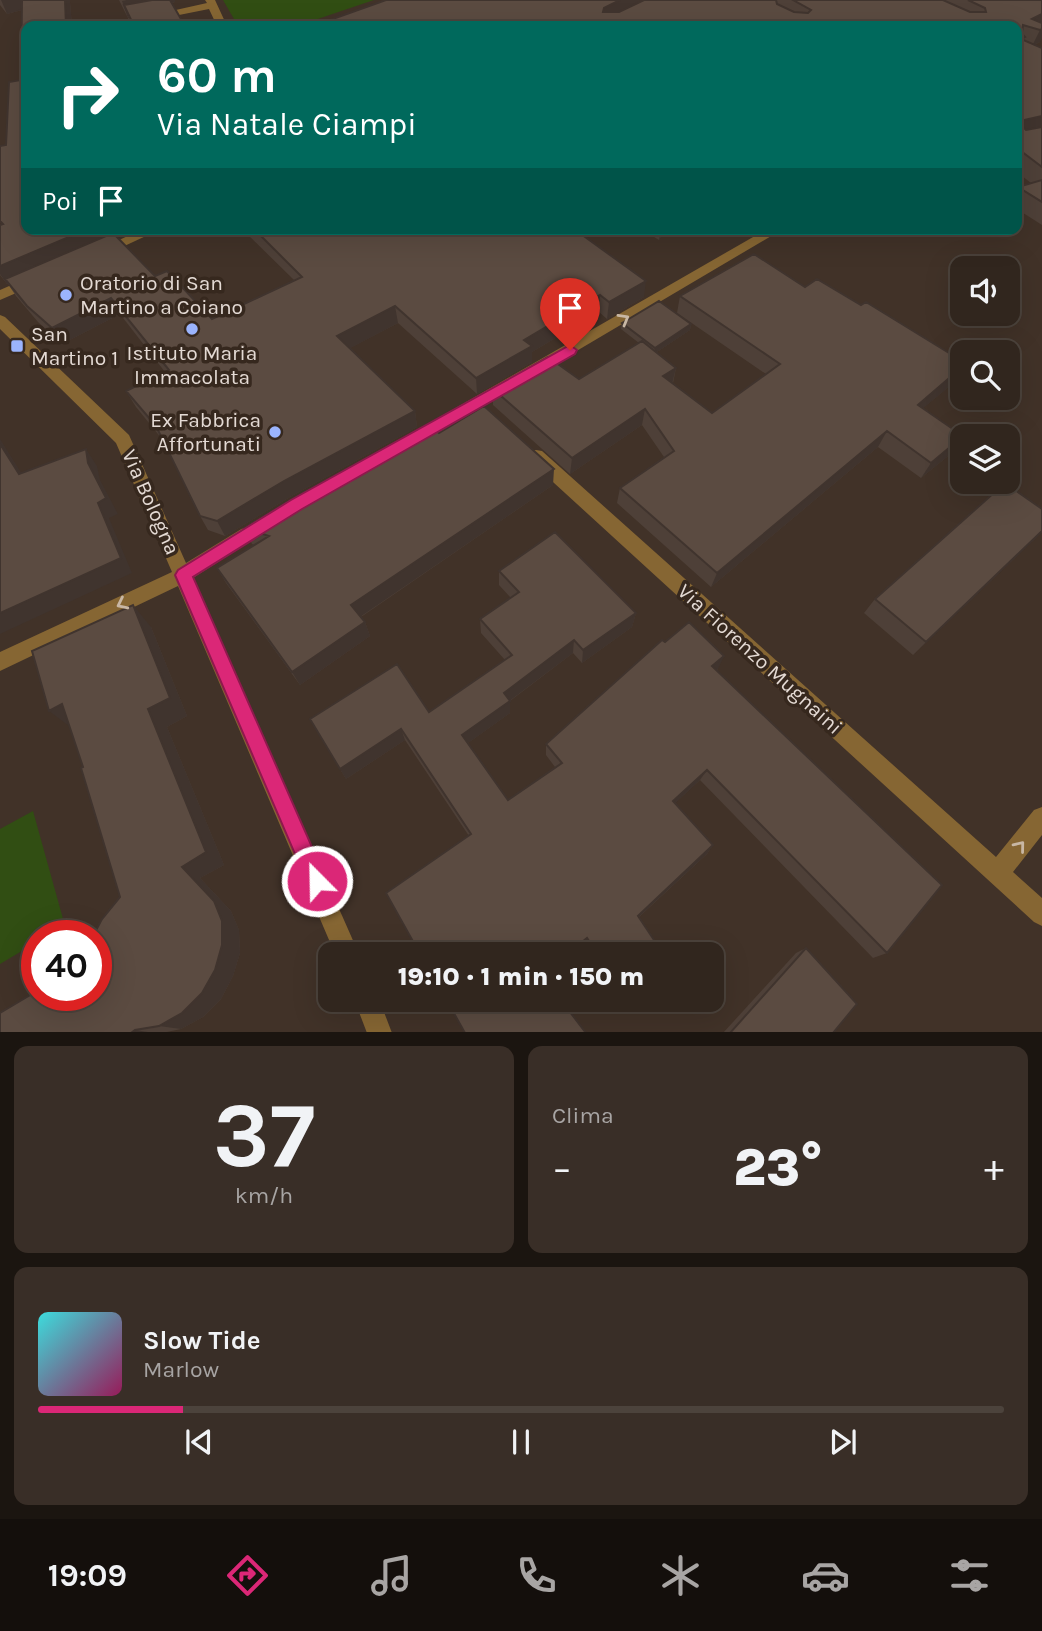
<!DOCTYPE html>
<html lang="it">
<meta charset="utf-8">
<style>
body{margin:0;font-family:Karla,sans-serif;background:#392e27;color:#f1f3f6;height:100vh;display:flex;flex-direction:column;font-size:26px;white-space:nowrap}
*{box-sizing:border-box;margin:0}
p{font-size:23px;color:#a8a5a4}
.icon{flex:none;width:38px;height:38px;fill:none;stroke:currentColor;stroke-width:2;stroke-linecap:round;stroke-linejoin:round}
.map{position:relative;height:1032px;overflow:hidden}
.side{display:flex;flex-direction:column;gap:14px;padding:14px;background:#1b1510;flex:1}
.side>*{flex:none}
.hud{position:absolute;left:21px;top:21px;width:1001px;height:214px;border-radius:14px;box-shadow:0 7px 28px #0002,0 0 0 2px #4c433c;background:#00695c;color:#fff;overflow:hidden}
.controls{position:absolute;left:950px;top:256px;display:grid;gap:14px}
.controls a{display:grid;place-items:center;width:70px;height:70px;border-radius:14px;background:#31261e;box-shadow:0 7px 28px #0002,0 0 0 2px #4c433c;font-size:35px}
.speed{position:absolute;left:21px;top:920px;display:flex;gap:14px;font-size:35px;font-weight:700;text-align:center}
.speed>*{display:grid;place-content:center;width:91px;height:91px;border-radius:50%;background:#31261e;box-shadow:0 7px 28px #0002,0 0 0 2px #4c433c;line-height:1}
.speed .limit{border:10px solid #d22;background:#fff;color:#111}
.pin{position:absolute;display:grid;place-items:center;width:60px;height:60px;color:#fff;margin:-72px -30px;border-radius:50% 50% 50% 0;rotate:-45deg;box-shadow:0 0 7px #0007}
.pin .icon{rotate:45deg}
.me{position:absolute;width:77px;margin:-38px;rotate:337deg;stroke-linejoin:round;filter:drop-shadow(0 0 5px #0008)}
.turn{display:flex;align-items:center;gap:24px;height:147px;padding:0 21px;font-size:32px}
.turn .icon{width:91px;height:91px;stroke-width:2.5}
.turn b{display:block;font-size:49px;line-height:60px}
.then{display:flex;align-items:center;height:66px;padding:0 21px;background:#0003;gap:14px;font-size:26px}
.big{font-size:52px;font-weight:800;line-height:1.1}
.side .widget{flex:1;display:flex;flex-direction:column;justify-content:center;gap:10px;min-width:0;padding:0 24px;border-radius:14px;background:#392e27}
.side .dial{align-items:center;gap:0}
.dial b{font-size:91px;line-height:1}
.song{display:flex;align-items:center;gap:21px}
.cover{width:84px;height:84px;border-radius:10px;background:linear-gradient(135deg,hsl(180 70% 55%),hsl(330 70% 35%))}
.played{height:7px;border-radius:4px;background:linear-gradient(90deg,#db2777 15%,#4c433c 15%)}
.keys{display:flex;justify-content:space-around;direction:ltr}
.heat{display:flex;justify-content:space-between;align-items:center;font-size:38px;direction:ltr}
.side .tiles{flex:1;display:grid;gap:14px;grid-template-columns:1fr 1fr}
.widget:last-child{grid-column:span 2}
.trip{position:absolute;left:318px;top:942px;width:406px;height:70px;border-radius:14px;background:#31261e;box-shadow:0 7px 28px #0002,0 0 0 2px #4c433c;font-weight:800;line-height:70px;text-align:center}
.menu{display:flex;height:112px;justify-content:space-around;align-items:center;background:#140f0c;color:#a8a5a4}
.menu .icon{width:49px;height:49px}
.menu .selected{color:#db2777}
.menu b{font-size:32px;color:#f1f3f6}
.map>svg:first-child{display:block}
.green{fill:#314e13}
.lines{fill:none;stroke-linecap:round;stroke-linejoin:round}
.minor{fill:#866633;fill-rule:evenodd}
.wall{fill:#4e4038}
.shaded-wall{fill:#40342e}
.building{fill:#5b4b41;stroke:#40342e;stroke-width:2}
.oneway{stroke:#c8b7a4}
.route{fill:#db2777;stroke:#8e194d;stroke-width:2}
.poi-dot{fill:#9bb4fd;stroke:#36281e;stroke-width:2.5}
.labels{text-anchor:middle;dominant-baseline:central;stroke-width:7;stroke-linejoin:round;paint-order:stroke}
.poi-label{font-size:21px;fill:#e4dad4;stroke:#36281e;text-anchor:start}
.street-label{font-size:21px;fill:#e4dad4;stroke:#36281e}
</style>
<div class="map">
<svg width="1042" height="1033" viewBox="0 0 1042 1033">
<rect width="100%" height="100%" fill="#413228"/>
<path class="green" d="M223 0H374L297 26H238Z
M33 811 65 926 47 936H37V942L0 964V829Z"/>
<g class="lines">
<path class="minor" d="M205 0H215L227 26H217L209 9 124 26 113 24 207 3Z
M143 229H161L105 255 100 256 93 252Z
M767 229H783L419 444H407L405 440 407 436Z
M32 276 37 278V284L0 300V290Z
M0 315 5 317 129 435 186 563 261 517 267 515 273 517 276 522 273 527 193 578 359 954H335L178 586 0 671V652L172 572 116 443 0 329Z
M536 450 542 451 996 857 1034 810 1042 807V835L1013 872 1042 898V926L1034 922 530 461 528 456 530 451Z
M354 999H379L392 1033H367Z"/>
</g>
<path class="wall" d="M0 0H70V2L72 26H26V229L115 235 155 276 212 319 294 280 242 229H574L644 297 607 319 599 312 532 352V362L477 394 398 323 350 348 415 411 417 427 290 497 225 536 208 530 200 516 162 439 136 407 126 391 165 372 120 314 62 344 38 322 16 296 8 284H7L0 275V225H2L0 222V146L6 145 21 80 22 10 7 14 0 5Z
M119 0H175V2L172 3 185 26H132Z
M386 0H1042L1040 42 1034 45 1042 48V225L1017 209V189L1018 187 1031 183 1017 172V26Z
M641 229H666L659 240Z
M805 287 861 305 962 361V371L957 380 923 408 953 452 921 478 878 447 711 587 617 503 620 488 664 457 642 425 570 474 493 405V389L579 379 639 343 621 329 622 323 691 324 690 330 657 352 676 368 673 383 712 413 766 374 677 313 680 296Z
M553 485 361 617 365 622 370 636 300 685 226 583 217 568 254 545 252 544 244 528Z
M1042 509V532L913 655 864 613 875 599Z
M499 571 636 613 632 627 582 663 573 653 510 701V713L468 743 508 800 555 767 546 755V744L665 642 718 669 716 671 887 953 873 958 700 780 675 803 713 845 707 854 639 917 649 954H592L584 944 469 836 405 740 346 779 310 719 429 712 505 660 481 633 480 619 511 598 499 585Z
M151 627 187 716 167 727 224 865 200 878 231 911 239 930 240 953 233 976 221 999 203 1017 181 1029 162 1033H0L96 996 120 897 83 767Z
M806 948 833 1033H723L796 953Z"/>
<path class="shaded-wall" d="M1 0H26L29 8 7 14Z
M65 0H70V2L72 26H66Z
M127 0H175V2L168 4 124 5 129 18H128L122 1Z
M620 0H649L602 26 604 8Z
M1042 14V26L1032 19Z
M1042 29V38L1040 42 1032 46 1040 30Z
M1042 116V129L1017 136 1024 120Z
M88 229H128L5 279 8 284H7L0 274V266Z
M661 229H666L659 240Z
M646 281 644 297 607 319 609 302Z
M600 295 599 312 532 352V362L477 394 476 378 524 340Z
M111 298 120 314 62 344 52 328Z
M395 306 398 323 341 353 337 336Z
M691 324 690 330 654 354 655 348Z
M962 367V371L957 380 908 421 918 405Z
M676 368 672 384 663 376Z
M645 409 642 425 570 474 572 458Z
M415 411 417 427 290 497 225 536 217 521 284 481Z
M887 431 878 447 711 587 717 573Z
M962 437 953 452 921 478 931 463Z
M0 439 32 490 19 474 0 444Z
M86 449 97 466 100 480 118 514 109 518 132 573 0 634V613L88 463Z
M554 469 553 485 357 619 351 605Z
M1042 531V532L913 655 926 642Z
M133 605 151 627 187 716 167 727 224 865 200 878 231 911 239 930 240 953 233 976 221 999 203 1017 181 1029 159 1026 182 867 148 709Z
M636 613 632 627 582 663 583 650Z
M365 622 370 636 300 685 292 672Z
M574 640 573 653 504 705V693Z
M724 656 718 669 706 679 712 666Z
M510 701V713L464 746 462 735Z
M62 704 73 729 49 711Z
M401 729 405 740 346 779 340 769Z
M707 770 700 780 668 810 673 801Z
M713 845 707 854 633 922 638 916Z
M587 938 584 944 571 954H567Z
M135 1030 154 1033H131Z"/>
<path class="building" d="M22 0H65L66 26H26V229H88L0 266V225L3 224 0 221V146L6 145 9 82 21 80Z
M152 0H170L185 26H134L124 5Z
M386 0H620L604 8 603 12H619L644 0H776L777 4 794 12 808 13 811 10 793 0H943L970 12H986L985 8 968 0H1042V14L1032 19 1042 23V29L1040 30 1023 25 1022 34 1025 37 1021 39 1042 48V116L1024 120 1023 127 1026 130 1042 127V167L1017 148V26H313Z
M1042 180V202L1018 187Z
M254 229H574L646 281 609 302 600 295 524 340 532 346 476 378 395 306 337 336 415 411 284 481 217 521 200 516 156 426 126 391 169 370 111 298 52 328 27 306 5 279 113 233 155 276 167 271 212 319 302 277Z
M754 254 805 287 817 279 861 305 866 302 962 361V367L918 405 963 436 962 437 931 463 887 431 717 573 620 488 674 451 645 409 572 458 493 389 548 357 579 379 642 341 676 368 663 376 712 413 780 364 680 296Z
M659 301 691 324 655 348 622 323Z
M484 406 554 469 351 605 365 622 292 672 217 568 269 536 244 528 298 495 429 424 439 433Z
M0 444 19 474 86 449 88 463 106 498 98 503 121 558 0 613Z
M1005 483 1042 509V531L926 642 875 599Z
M555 532 636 613 583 650 574 640 504 693 510 701 462 735 508 800 562 763 546 744 662 640 665 642 689 622 724 656 712 666 942 885 887 953 707 770 673 801 713 845 638 916 658 946 648 954H598L587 938 567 954H420L386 893 471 834 401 729 340 769 310 719 397 664 429 712 512 655 480 619 519 592 499 571Z
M133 605 170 698 148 709 206 852 182 867 214 901 222 921V945L215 970 202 993 182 1013 159 1026 135 1030 131 1033H0V1013L37 991V996H96V936H93L102 919 120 897 81 768 83 767 62 704 49 711 32 651Z
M806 948 857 1004 833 1033H730Z
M446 999H560L586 1033H465Z"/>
<defs><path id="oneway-chevron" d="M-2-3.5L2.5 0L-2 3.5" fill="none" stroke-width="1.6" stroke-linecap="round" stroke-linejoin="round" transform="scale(1.75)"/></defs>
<g class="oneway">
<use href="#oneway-chevron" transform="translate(624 319) rotate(-30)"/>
<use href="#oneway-chevron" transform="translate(122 604) rotate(154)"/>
<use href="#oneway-chevron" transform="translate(1020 846) rotate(-51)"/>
</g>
<path class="route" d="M570 345 577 350 575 354 302 509 193 577 327 881 324 889 317 892 310 889 175 575 178 570 291 500Z"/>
<g class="poi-dot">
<circle cx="66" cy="295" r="7"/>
<circle cx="192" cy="329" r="7"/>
<rect x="10" y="339" width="14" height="14" rx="3.5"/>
<circle cx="275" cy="432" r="7"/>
</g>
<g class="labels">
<g class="poi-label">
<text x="80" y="283">Oratorio di San<tspan x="80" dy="24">Martino a Coiano</tspan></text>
<text x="31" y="334">San<tspan x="31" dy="24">Martino 1</tspan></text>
<text x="192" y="353" text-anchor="middle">Istituto Maria<tspan x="192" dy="24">Immacolata</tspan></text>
<text x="261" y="420" text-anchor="end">Ex Fabbrica<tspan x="261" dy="24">Affortunati</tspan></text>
</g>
<g class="street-label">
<text transform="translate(151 502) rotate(66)">Via Bologna</text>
<text transform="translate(760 659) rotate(42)">Via Fiorenzo Mugnaini</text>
</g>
</g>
</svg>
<div class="controls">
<a><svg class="icon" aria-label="sound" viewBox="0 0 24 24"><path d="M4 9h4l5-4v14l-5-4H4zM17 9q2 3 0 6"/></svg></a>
<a><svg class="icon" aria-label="search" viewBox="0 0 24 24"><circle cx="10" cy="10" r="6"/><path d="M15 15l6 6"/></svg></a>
<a><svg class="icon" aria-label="layers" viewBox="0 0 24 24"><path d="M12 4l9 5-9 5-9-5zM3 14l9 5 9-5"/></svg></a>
</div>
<div class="speed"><div class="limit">40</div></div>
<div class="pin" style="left:570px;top:350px;background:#d93025"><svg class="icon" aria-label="arrive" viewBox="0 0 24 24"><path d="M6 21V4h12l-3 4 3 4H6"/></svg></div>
<svg class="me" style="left:317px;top:881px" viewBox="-20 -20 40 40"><circle r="17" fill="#db2777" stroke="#fff" stroke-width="3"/><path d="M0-11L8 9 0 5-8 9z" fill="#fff"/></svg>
<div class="trip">19:10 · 1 min · 150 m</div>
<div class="hud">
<div class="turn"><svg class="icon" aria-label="right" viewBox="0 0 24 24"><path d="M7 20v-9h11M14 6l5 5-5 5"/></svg><div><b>60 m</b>Via Natale Ciampi</div></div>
<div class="then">Poi<svg class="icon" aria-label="arrive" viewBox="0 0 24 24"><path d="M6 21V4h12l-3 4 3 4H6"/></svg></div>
</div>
</div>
<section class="side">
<div class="tiles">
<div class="widget dial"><b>37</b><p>km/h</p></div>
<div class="widget"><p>Clima</p>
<div class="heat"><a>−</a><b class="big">23°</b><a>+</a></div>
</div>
<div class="widget">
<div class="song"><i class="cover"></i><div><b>Slow Tide</b><p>Marlow</p></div></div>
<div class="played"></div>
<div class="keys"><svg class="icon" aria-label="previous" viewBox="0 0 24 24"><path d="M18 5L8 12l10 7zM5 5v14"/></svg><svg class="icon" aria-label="pause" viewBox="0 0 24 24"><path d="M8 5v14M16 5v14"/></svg><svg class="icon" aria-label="next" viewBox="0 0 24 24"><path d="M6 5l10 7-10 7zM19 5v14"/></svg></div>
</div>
</div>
</section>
<nav class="menu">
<b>19:09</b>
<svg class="icon selected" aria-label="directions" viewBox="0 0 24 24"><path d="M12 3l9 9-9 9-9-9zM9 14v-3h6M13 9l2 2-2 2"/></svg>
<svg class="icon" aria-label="music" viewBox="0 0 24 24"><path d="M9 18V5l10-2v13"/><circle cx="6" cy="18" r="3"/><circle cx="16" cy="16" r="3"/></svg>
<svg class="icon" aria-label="phone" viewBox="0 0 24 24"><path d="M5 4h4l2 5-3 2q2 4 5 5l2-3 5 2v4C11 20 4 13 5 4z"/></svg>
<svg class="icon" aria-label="climate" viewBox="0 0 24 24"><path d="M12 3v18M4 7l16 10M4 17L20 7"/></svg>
<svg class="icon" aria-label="car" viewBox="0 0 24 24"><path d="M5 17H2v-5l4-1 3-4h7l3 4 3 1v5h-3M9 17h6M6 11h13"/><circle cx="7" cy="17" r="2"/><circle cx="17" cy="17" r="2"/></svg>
<svg class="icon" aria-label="filters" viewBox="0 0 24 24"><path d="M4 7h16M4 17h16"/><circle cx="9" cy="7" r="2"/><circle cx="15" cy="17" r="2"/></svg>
</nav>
